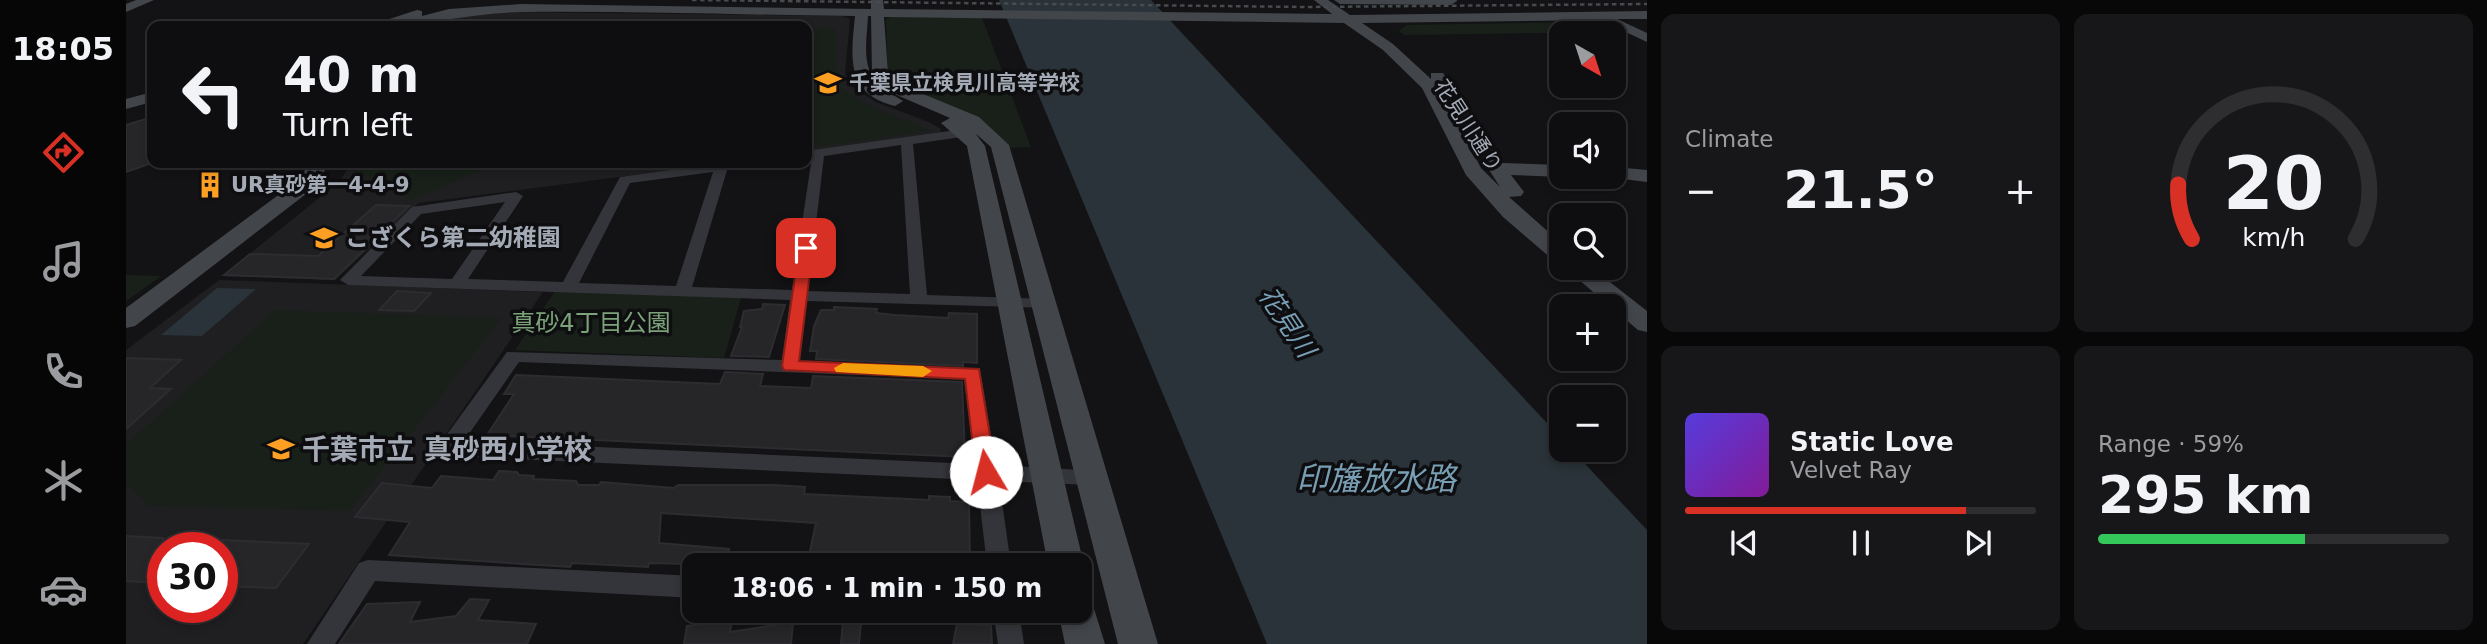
<!DOCTYPE html>
<meta charset="utf-8">
<style>
body{margin:0;font-family:"DejaVu Sans","Noto Sans JP",sans-serif;background:#171719;color:#f1f3f6;height:100vh;display:flex;flex-direction:column;font-size:26px;white-space:nowrap}
*{box-sizing:border-box;margin:0}
p{font-size:23px;color:#9b9c9f}
.icon{flex:none;width:38px;height:38px;fill:none;stroke:currentColor;stroke-width:2;stroke-linecap:round;stroke-linejoin:round}
.map{position:relative;flex:1;overflow:hidden}
.details{display:flex;flex-direction:column;gap:14px;padding:14px;background:#080809;width:840px}
.details>*{flex:none}
.guide{position:absolute;left:21px;top:21px;width:665px;height:147px;border-radius:14px;box-shadow:0 4px 10px #0003,0 0 0 2px #2e2e30;background:#0e0e10;color:#f1f3f6;overflow:hidden}
.needle{width:46px;rotate:141deg}
.fabs{position:absolute;left:1423px;top:21px;display:grid;gap:14px}
.fabs a{display:grid;place-items:center;width:77px;height:77px;border-radius:14px;background:#0e0e10;box-shadow:0 4px 10px #0003,0 0 0 2px #2e2e30;font-size:35px}
.speed{position:absolute;left:21px;top:532px;display:flex;gap:14px;font-size:35px;font-weight:700;text-align:center}
.speed>*{display:grid;place-content:center;width:91px;height:91px;border-radius:50%;background:#0e0e10;box-shadow:0 4px 10px #0003,0 0 0 2px #2e2e30;line-height:1}
.speed .limit{border:10px solid #d22;background:#fff;color:#111}
.pin{position:absolute;display:grid;place-items:center;width:60px;height:60px;color:#fff;margin:-30px;border-radius:14px;box-shadow:0 4px 10px #0006}
.me{position:absolute;width:77px;margin:-38px;rotate:352deg;stroke-linejoin:round;filter:drop-shadow(0 0 5px #0008)}
.turn{display:flex;align-items:center;gap:24px;height:147px;padding:0 21px;font-size:32px}
.turn .icon{width:91px;height:91px;stroke-width:2.5}
.turn b{display:block;font-size:49px;line-height:60px}
.big{font-size:52px;font-weight:700;line-height:1.1}
.details .tile{flex:1;display:flex;flex-direction:column;justify-content:center;gap:10px;min-width:0;padding:0 24px;border-radius:14px;background:#171719}
.details .dial{align-items:center;gap:0}
.dial svg{height:182px;overflow:visible;fill:none;stroke:#2e2e30;stroke-width:7;stroke-linecap:round;text-anchor:middle}
.dial text{fill:#f1f3f6;stroke:none}
.song{display:flex;align-items:center;gap:21px}
.cover{width:84px;height:84px;border-radius:10px;background:linear-gradient(135deg,hsl(250 70% 55%),hsl(290 70% 35%))}
.played{height:7px;border-radius:4px;background:linear-gradient(90deg,#d93025 80%,#2e2e30 80%)}
.keys{display:flex;justify-content:space-around;direction:ltr}
.heat{display:flex;justify-content:space-between;align-items:center;font-size:38px;direction:ltr}
.charge{height:10px;border-radius:5px;background:linear-gradient(90deg,#34c759 59%,#2e2e30 0)}
.details .tiles{flex:1;display:grid;gap:14px;grid-template-columns:repeat(2,1fr)}
.trip{position:absolute;left:556px;top:553px;width:410px;height:70px;border-radius:14px;background:#0e0e10;box-shadow:0 4px 10px #0003,0 0 0 2px #2e2e30;font-weight:700;line-height:70px;text-align:center}
main{display:flex;flex:1;min-height:0}
.tabs{display:flex;flex-direction:column;width:126px;justify-content:space-around;align-items:center;background:#060606;color:#9b9c9f}
.tabs .icon{width:49px;height:49px}
.tabs .active{color:#d93025}
.tabs b{font-size:32px;color:#f1f3f6}
.map>svg:first-child{display:block}
.built{fill:#1f1f22;fill-rule:evenodd}
.green{fill:#192019}
.water{fill:#293339}
.building{fill:#262629;stroke:#2d2d31;stroke-width:2}
.lines{fill:none;stroke-linecap:round;stroke-linejoin:round}
.street{fill:#34353a;fill-rule:evenodd}
.secondary{fill:#42454a;fill-rule:evenodd}
.rail{stroke:#474a4f;stroke-width:2.5;stroke-dasharray:4.5 3.5;stroke-linecap:butt}
.route{fill:#d93025;stroke:#8d1f18;stroke-width:2}
.slow{fill:#f59e0b}
.labels{text-anchor:middle;dominant-baseline:central;stroke-width:7;stroke-linejoin:round;paint-order:stroke}
.far-poi-label{font-size:21px;font-weight:bold;fill:#a4abb6;stroke:#0e0e10;text-anchor:start}
.far-street-label{font-size:21px;fill:#a4abb6;stroke:#0e0e10}
.poi-label{font-size:24px;font-weight:bold;fill:#a4abb6;stroke:#0e0e10;text-anchor:start}
.park-label{font-size:24px;fill:#7ba279;stroke:#0e0e10}
.water-label{font-size:26px;font-style:italic;fill:#789eb4;stroke:#0e0e10}
.near-poi-label{font-size:28px;font-weight:bold;fill:#a4abb6;stroke:#0e0e10;text-anchor:start}
.near-water-label{font-size:32px;font-style:italic;fill:#789eb4;stroke:#0e0e10}
</style>
<main>
<nav class="tabs">
<b>18:05</b>
<svg class="icon active" aria-label="directions" viewBox="0 0 24 24"><path d="M12 3l9 9-9 9-9-9zM9 14v-3h6M13 9l2 2-2 2"/></svg>
<svg class="icon" aria-label="music" viewBox="0 0 24 24"><path d="M9 18V5l10-2v13"/><circle cx="6" cy="18" r="3"/><circle cx="16" cy="16" r="3"/></svg>
<svg class="icon" aria-label="phone" viewBox="0 0 24 24"><path d="M5 4h4l2 5-3 2q2 4 5 5l2-3 5 2v4C11 20 4 13 5 4z"/></svg>
<svg class="icon" aria-label="climate" viewBox="0 0 24 24"><path d="M12 3v18M4 7l16 10M4 17L20 7"/></svg>
<svg class="icon" aria-label="car" viewBox="0 0 24 24"><path d="M5 17H2v-5l4-1 3-4h7l3 4 3 1v5h-3M9 17h6M6 11h13"/><circle cx="7" cy="17" r="2"/><circle cx="17" cy="17" r="2"/></svg>
</nav>
<div class="map">
<svg width="1521" height="644" viewBox="0 0 1521 644">
<rect width="100%" height="100%" fill="#131315"/>
<path class="built" d="M381 12 716 16 724 19 719 74 725 86 750 102 805 123 815 129 814 133 681 152V26H294L322 19Z
M225 163H600L293 203 209 280 96 276 203 190 215 179Z
M93 280 417 292 177 644H0V350ZM37 548H96V607H37Z"/>
<path class="green" d="M765 17 856 18 905 147 882 148C852 109 801 105 762 78L760 19Z
M1461 22 1495 32 1278 35 1273 31 1281 25Z
M681 28H710V76L716 88 741 104 805 131 681 148Z
M240 163H372L286 200 224 169Z
M0 275 35 276 0 301Z
M429 291 615 298 598 358 389 350Z
M149 310 376 318 224 511 23 506 0 483V445Z"/>
<path class="water" d="M873 0H1025L1435 438V450H1446L1521 530V644H1141Z
M91 288 130 289 76 336 35 335Z"/>
<path class="building" d="M26 117V163L0 172V125Z
M250 205 283 206 208 279 98 275 124 254 192 256Z
M271 291 305 293 288 311 253 310Z
M637 304 659 305 643 357 605 356 616 327H614L618 311 636 309Z
M708 307 751 309 750 313 769 315 822 318 823 313 851 314V363L837 362V366L690 359 691 351H684L688 326 695 310H708Z
M0 358 55 360 24 388 45 389 0 429Z
M599 372 637 374 634 386 685 388 687 376 836 382 839 457 361 435 388 394H378L390 375 594 384Z
M373 471 391 472 393 475 408 476 407 479 450 481 452 485H473L475 482 548 488 552 485H648L679 487 678 494 803 500V496L824 497V501L843 502 844 565H681L690 523 535 513 533 543 603 549 602 565 523 563 522 567 446 563 444 567 263 555 284 522 229 517 256 483 306 488 315 476 367 480Z
M0 536 37 538V583L0 581Z
M96 540 183 544 150 588 96 586Z
M344 599 363 600 352 620 410 624 401 644H213L241 604 294 602 284 622 330 616Z
M657 611H668L665 644H558L561 626 606 621 604 632 649 625Z
M717 621 735 623 733 644H715Z
M831 624 865 625 866 644H827Z"/>
<g class="lines">
<path class="street" d="M852 127 856 128V134L787 144 801 295 919 299 927 304 925 308 681 301 674 361 854 369 870 465 973 471 976 477 973 483 965 485 873 481 885 565H861L851 480 322 456 315 453 311 448 381 352 656 360 664 300 222 285 214 280 286 207 390 192 397 196 342 279 437 282 494 177 595 163 602 167 566 287 666 290 687 150ZM775 145 784 294 682 291 698 156ZM587 172 550 286 453 283 504 183ZM379 202 326 279 235 276 295 214ZM393 362 838 379 849 464 338 441Z
M242 560 569 576V598L249 581 209 644H181L233 563Z
M867 611H893L898 644H872Z"/>
<path class="secondary" d="M10 0H28L0 12V4Z
M745 0H757L758 9 1206 14 1188 0H1202L1224 15 1521 11V19H1491L1521 33V42L1474 20 1236 23 1267 44 1305 79V73H1317L1376 163 1435 165V177L1385 175 1398 192 1395 196 1383 197 1435 243V262L1427 260 1377 217 1340 175 1296 88 1257 50 1218 23 758 17 762 73 768 82 853 117 883 145 1032 644H992L865 147 849 133 859 146 958 565 954 574V565H922L841 146 815 123 824 118 759 90 777 101 769 106C719 94 725 57 729 16 619 15 508 11 397 12 343 13 290 28 242 26L291 10 296 11V16L323 9 395 4 745 9ZM742 16H745L746 73 755 86C734 70 741 40 742 16ZM1321 104 1374 187 1355 168Z
M1208 0H1331V1L1325 5 1214 4Z
M26 92V102L0 109V99Z
M183 163H203L189 187 9 326 0 328V308L174 179Z
M1488 167 1521 170V182L1481 177H1488Z
M1439 268H1466L1521 311V332L1512 330Z
M954 595 965 599 979 644H939L932 611H954Z"/>
<path class="rail" d="M566 0 1180 7 1521 4"/>
</g>
<path class="route" d="M680 244 687 248 673 361 853 369 870 472 867 478H853L850 472 839 379 658 370 656 366 673 248Z"/>
<path class="slow" d="M717 363 797 366 806 371 797 377 710 372 708 368Z"/>
<defs>
<g id="school-bare" transform="scale(2.1)"><path d="M0-5L7-2L0 1L-7-2ZM-4 1L0 2.5L4 1V4Q0 6-4 4Z" fill="#fc9f23" stroke="#0e0e10" stroke-width="2.5" paint-order="stroke"/></g>
<g id="building-bare" transform="scale(2.1)"><path d="M-4-6H4V6H1V3H-1V6H-4ZM-2.5-4.3h1.7v1.8h-1.7ZM.8-4.3h1.7v1.8H.8ZM-2.5-1h1.7V.8h-1.7ZM.8-1h1.7V.8H.8Z" fill="#fc9f23" stroke="#0e0e10" stroke-width="2.5" paint-order="stroke"/></g>
</defs>
<g fill-rule="evenodd">
<use href="#school-bare" x="702" y="83"/>
<use href="#building-bare" x="84" y="185"/>
<use href="#school-bare" x="198" y="238"/>
<use href="#school-bare" x="155" y="449"/>
</g>
<g class="labels">
<g class="far-poi-label">
<text x="723" y="83">千葉県立検見川高等学校</text>
<text x="105" y="185">UR真砂第一4-4-9</text>
</g>
<g class="far-street-label">
<text transform="translate(1342 126) rotate(57)">花見川通り</text>
</g>
<g class="poi-label">
<text x="219" y="238">こざくら第二幼稚園</text>
</g>
<g class="park-label">
<text x="465" y="323">真砂4丁目公園</text>
</g>
<g class="water-label">
<text transform="translate(1161 322) rotate(56)">花見川</text>
</g>
<g class="near-poi-label">
<text x="176" y="449">千葉市立 真砂西小学校</text>
</g>
<g class="near-water-label">
<text x="1250" y="479">印旛放水路</text>
</g>
</g>
</svg>
<div class="fabs">
<a><svg class="needle" viewBox="-14 -14 28 28"><path d="M0-13l5 13h-10z" fill="#e53935"/><path d="M0 13l5-13h-10z" fill="#9b9c9f"/></svg></a>
<a><svg class="icon" aria-label="sound" viewBox="0 0 24 24"><path d="M4 9h4l5-4v14l-5-4H4zM17 9q2 3 0 6"/></svg></a>
<a><svg class="icon" aria-label="search" viewBox="0 0 24 24"><circle cx="10" cy="10" r="6"/><path d="M15 15l6 6"/></svg></a>
<a>+</a>
<a>−</a>
</div>
<div class="speed"><div class="limit">30</div></div>
<div class="pin" style="left:680px;top:248px;background:#d93025"><svg class="icon" aria-label="arrive" viewBox="0 0 24 24"><path d="M6 21V4h12l-3 4 3 4H6"/></svg></div>
<svg class="me" style="left:860px;top:472px" viewBox="-20 -20 40 40"><circle r="19" fill="#fff"/><path d="M0-13L10 11 0 6-10 11z" fill="#d93025"/></svg>
<div class="trip">18:06 · 1 min · 150 m</div>
<div class="guide">
<div class="turn"><svg class="icon" aria-label="left" viewBox="0 0 24 24"><path d="M17 20v-9H6M10 6l-5 5 5 5"/></svg><div><b>40 m</b>Turn left</div></div>
</div>
</div>
<section class="details">
<div class="tiles">
<div class="tile"><p>Climate</p>
<div class="heat"><a>−</a><b class="big">21.5°</b><a>+</a></div>
</div>
<div class="tile dial"><svg viewBox="0 0 100 80">
<path d="M14 69A42 42 0 1 1 86 69"/>
<path d="M14 69A42 42 0 0 1 8 45" stroke="#d93025"/>
<text x="50" y="56" font-size="32" font-weight="700">20</text>
<text x="50" y="72" font-size="11">km/h</text>
</svg></div>
<div class="tile">
<div class="song"><i class="cover"></i><div><b>Static Love</b><p>Velvet Ray</p></div></div>
<div class="played"></div>
<div class="keys"><svg class="icon" aria-label="previous" viewBox="0 0 24 24"><path d="M18 5L8 12l10 7zM5 5v14"/></svg><svg class="icon" aria-label="pause" viewBox="0 0 24 24"><path d="M8 5v14M16 5v14"/></svg><svg class="icon" aria-label="next" viewBox="0 0 24 24"><path d="M6 5l10 7-10 7zM19 5v14"/></svg></div>
</div>
<div class="tile"><p>Range · 59%</p><b class="big">295 km</b><div class="charge"></div></div>
</div>
</section>
</main>
